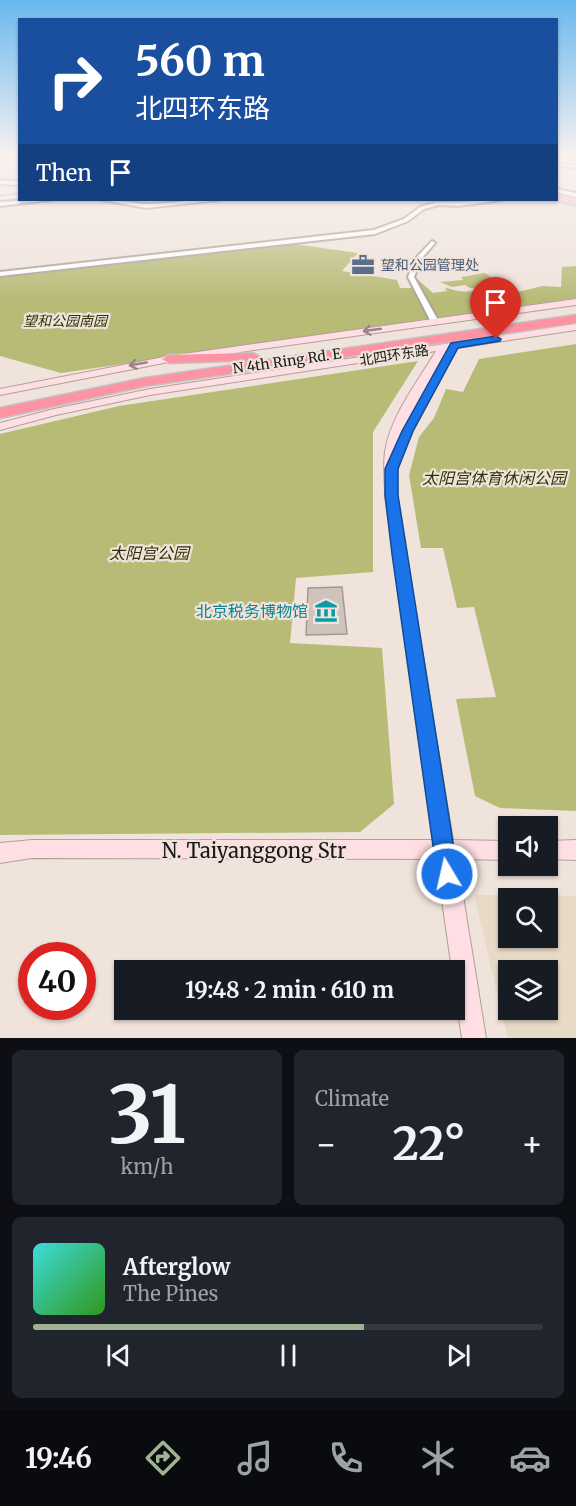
<!DOCTYPE html>
<meta charset="utf-8">
<style>
body{margin:0;font-family:Merriweather,"Noto Sans SC",serif;background:#20242c;color:#f1f3f6;height:100vh;display:flex;flex-direction:column;font-size:22px;white-space:nowrap}
*{box-sizing:border-box;margin:0}
p{font-size:20px;color:#9ea1a6}
.icon{flex:none;width:33px;height:33px;fill:none;stroke:currentColor;stroke-width:2;stroke-linecap:round;stroke-linejoin:round}
.map{position:relative;height:1038px;overflow:hidden}
.details{display:flex;flex-direction:column;gap:12px;padding:12px;background:#0d0f14;flex:1}
.details>*{flex:none}
.banner{position:absolute;left:18px;top:18px;width:540px;height:183px;border-radius:0px;box-shadow:0 2px 4px #0004;background:#1a4fa0;color:#fff;overflow:hidden}
.buttons{position:absolute;left:498px;top:816px;display:grid;gap:12px}
.buttons a{display:grid;place-items:center;width:60px;height:60px;border-radius:0px;background:#171b24;box-shadow:0 2px 4px #0004;font-size:30px}
.speed{position:absolute;left:18px;top:942px;display:flex;gap:12px;font-size:30px;font-weight:700;text-align:center}
.speed>*{display:grid;place-content:center;width:78px;height:78px;border-radius:50%;background:#171b24;box-shadow:0 2px 4px #0004;line-height:1}
.speed .limit{border:9px solid #d22;background:#fff;color:#111}
.pin{position:absolute;display:grid;place-items:center;width:51px;height:51px;color:#fff;margin:-62px -26px;border-radius:50% 50% 50% 0;rotate:-45deg;box-shadow:0 0 6px #0007}
.pin .icon{rotate:45deg}
.me{position:absolute;width:66px;margin:-33px;rotate:351deg;stroke-linejoin:round;filter:drop-shadow(0 0 4px #0008)}
.turn{display:flex;align-items:center;gap:21px;height:126px;padding:0 18px;font-size:27px}
.turn .icon{width:78px;height:78px;stroke-width:2.5}
.turn b{display:block;font-size:42px;line-height:51px}
.then{display:flex;align-items:center;height:57px;padding:0 18px;background:#0003;gap:12px;font-size:22px}
.big{font-size:45px;font-weight:700;line-height:1.1}
.details .tile{flex:1;display:flex;flex-direction:column;justify-content:center;gap:9px;min-width:0;padding:0 21px;border-radius:9px;background:#20242c}
.details .dial{align-items:center;gap:0}
.dial b{font-size:78px;line-height:1}
.song{display:flex;align-items:center;gap:18px}
.cover{width:72px;height:72px;border-radius:9px;background:linear-gradient(135deg,hsl(180 70% 55%),hsl(110 70% 35%))}
.played{height:6px;border-radius:3px;background:linear-gradient(90deg,#9fb294 65%,#363941 65%)}
.keys{display:flex;justify-content:space-around;direction:ltr}
.heat{display:flex;justify-content:space-between;align-items:center;font-size:33px;direction:ltr}
.details .tiles{flex:1;display:grid;gap:12px;grid-template-columns:1fr 1fr}
.tile:last-child{grid-column:span 2}
.trip{position:absolute;left:114px;top:960px;width:351px;height:60px;border-radius:0px;background:#171b24;box-shadow:0 2px 4px #0004;font-weight:700;line-height:60px;text-align:center}
.dock{display:flex;height:96px;justify-content:space-around;align-items:center;background:#090b0e;color:#9ea1a6}
.dock .icon{width:42px;height:42px}
.dock .current{color:#9fb294}
.dock b{font-size:27px;color:#f1f3f6}
.map>svg:first-child{display:block}
.industrial{fill:#e7dac6;fill-rule:evenodd}
.green{fill:#b7bb76}
.building{fill:#cec4bb;stroke:#a39990;stroke-width:1.5}
.lines{fill:none;stroke-linecap:round;stroke-linejoin:round}
.street-casing{stroke:#ada19b;stroke-width:4}
.secondary-casing{stroke:#ada19b;stroke-width:2}
.primary-casing{stroke:#c4c3c2;stroke-width:4}
.highway-casing{stroke:#c4c3c2;stroke-width:3}
.street{fill:#fff;fill-rule:evenodd}
.secondary{fill:#ffdfe4;fill-rule:evenodd}
.primary{fill:#febec8;fill-rule:evenodd}
.highway{fill:#fe93a4;fill-rule:evenodd}
.oneway{stroke:#998587}
.route{fill:#1a73e8;stroke:#114b97;stroke-width:1.5}
.labels{text-anchor:middle;dominant-baseline:central;stroke-width:4.5;stroke-linejoin:round;paint-order:stroke}
.far-service-label{font-size:14px;fill:#4e5e75;stroke:#f0e3dc;text-anchor:start}
.far-park-label{font-size:14px;font-style:italic;fill:#303103;stroke:#f0e3dc}
.far-street-label{font-size:14px;fill:#1c1715;stroke:#f0e3dc}
.park-label{font-size:16px;font-style:italic;fill:#303103;stroke:#f0e3dc}
.culture-label{font-size:16px;fill:#0d838f;stroke:#f0e3dc;text-anchor:end}
.near-street-label{font-size:20px;fill:#1c1715;stroke:#f0e3dc}
</style>
<div class="map">
<svg width="576" height="1038" viewBox="0 0 576 1038">
<rect width="100%" height="100%" fill="#f0e3dc"/>
<path class="industrial" d="M474 895 576 896V1038H508ZM508 898H548V938H508ZM508 970H548V1010H508Z"/>
<path class="green" d="M294 244 358 253 342 271 397 280 400 288H412L430 319 61 373 0 356V277Z
M576 266V298L436 319 415 277 433 293 447 291 445 288C450 288 454 291 459 291 476 294 497 283 513 293L543 286 561 287 562 267Z
M485 273 507 289 470 288 465 285 452 287 440 282 463 280 461 277Z
M576 344V811L500 808 475 796 456 699 496 697 474 607 457 608 443 548H421L409 475 419 437 434 418 446 389 463 392 479 359Z
M418 361 373 432V572L296 578 290 643 382 648 394 804 360 832 0 835V434L119 406Z"/>
<path class="building" d="M342 587 347 634 306 635 308 588Z"/>
<g class="lines">
<g class="street-casing">
<path id="street" d="M556 163 576 166V168L556 165Z
M0 180 20 182V185L0 184Z
M556 189 576 193V197L556 192Z
M35 200H51L0 206V202Z
M103 200C118 198 132 204 146 204 170 205 195 197 219 200L146 208Z
M488 200H502L458 206 439 205 424 209 408 221 375 234 0 276V272L374 230 404 219 420 207 437 202H458Z
M432 241 435 243 421 259 414 277 439 322 435 324 431 322 408 277 415 259Z"/>
</g>
<g class="secondary-casing">
<path id="secondary" d="M6 156H20V159Z
M20 194V198L0 200V196Z
M576 299V305L169 362 0 395V389L169 356Z
M576 324V330L457 348 413 431 397 469V495L406 554 453 840 508 841V860L457 859 486 1038H462L454 987V970H452L436 859 32 858 0 863V843L32 840H433L385 495C385 481 383 466 385 452 391 415 417 383 436 351L150 395 56 415 0 430V423L54 409 150 389Z
M576 840V860L548 859V841Z"/>
</g>
<g class="primary-casing">
<path id="primary" d="M556 195 576 199V205L556 200Z"/>
</g>
<g class="highway-casing">
<path id="highway" d="M576 315V323L145 386 0 418V408L145 378Z
M253 353 260 357 258 360 169 363 162 359 169 355Z"/>
</g>
<use href="#street" class="street"/>
<use href="#secondary" class="secondary"/>
<use href="#primary" class="primary"/>
<use href="#highway" class="highway"/>
</g>
<defs><path id="oneway-shaft" d="M-6 0H5M1.5-3L5.5 0L1.5 3" fill="none" stroke-width="1.6" stroke-linecap="round" stroke-linejoin="round" transform="scale(1.5)"/></defs>
<g class="oneway">
<use href="#oneway-shaft" transform="translate(372 330) rotate(172)"/>
<use href="#oneway-shaft" transform="translate(138 364) rotate(170)"/>
</g>
<linearGradient id="sky" x2="0" y2="1"><stop stop-color="#69b8ee"/><stop offset="0.52" stop-color="#f8f2ef"/><stop offset="1" stop-color="#f8f2ef" stop-opacity="0"/></linearGradient>
<rect width="576" height="301" fill="url(#sky)"/>
<path class="route" d="M496 336 501 339 500 341 458 348 413 431 398 469V495L458 874 455 881 447 884 440 881 437 874 392 554 385 495V469L402 431 451 343Z"/>
<defs>
<g id="office-bare" transform="scale(1.8)"><path d="M-6-3h4V-5.5h4V-3h4V5H-6ZM-1-4.5V-3h2v-1.5ZM-6 0V1H6V0Z" fill="#5c6f8a" stroke="#f0e3dc" stroke-width="2.5" paint-order="stroke"/></g>
<g id="museum-bare" transform="scale(1.8)"><path d="M0-6L6-3V-2H-6V-3ZM-5-1h2V3h-2ZM-1-1h2V3h-2ZM3-1h2V3H3ZM-6 4H6V6H-6Z" fill="#0f9aa8" stroke="#f0e3dc" stroke-width="2.5" paint-order="stroke"/></g>
</defs>
<g fill-rule="evenodd">
<use href="#office-bare" x="363" y="265"/>
<use href="#museum-bare" x="326" y="611"/>
</g>
<g class="labels">
<g class="far-service-label">
<text x="381" y="265">望和公园管理处</text>
</g>
<g class="far-park-label">
<text x="65" y="321">望和公园南园</text>
</g>
<g class="far-street-label">
<text transform="translate(394 355) rotate(-9)">北四环东路</text>
<text transform="translate(287 361) rotate(-8)">N 4th Ring Rd. E</text>
</g>
<g class="park-label">
<text x="494" y="478">太阳宫体育休闲公园</text>
<text x="149" y="553">太阳宫公园</text>
</g>
<g class="culture-label">
<text x="308" y="611">北京税务博物馆</text>
</g>
<g class="near-street-label">
<text x="254" y="850">N. Taiyanggong Str</text>
</g>
</g>
</svg>
<div class="buttons">
<a><svg class="icon" aria-label="sound" viewBox="0 0 24 24"><path d="M4 9h4l5-4v14l-5-4H4zM17 9q2 3 0 6"/></svg></a>
<a><svg class="icon" aria-label="search" viewBox="0 0 24 24"><circle cx="10" cy="10" r="6"/><path d="M15 15l6 6"/></svg></a>
<a><svg class="icon" aria-label="layers" viewBox="0 0 24 24"><path d="M12 4l9 5-9 5-9-5zM3 14l9 5 9-5"/></svg></a>
</div>
<div class="speed"><div class="limit">40</div></div>
<div class="pin" style="left:496px;top:339px;background:#d93025"><svg class="icon" aria-label="arrive" viewBox="0 0 24 24"><path d="M6 21V4h12l-3 4 3 4H6"/></svg></div>
<svg class="me" style="left:447px;top:874px" viewBox="-20 -20 40 40"><circle r="17" fill="#1a73e8" stroke="#fff" stroke-width="3"/><path d="M0-11L8 9 0 5-8 9z" fill="#fff"/></svg>
<div class="trip">19:48 · 2 min · 610 m</div>
<div class="banner">
<div class="turn"><svg class="icon" aria-label="right" viewBox="0 0 24 24"><path d="M7 20v-9h11M14 6l5 5-5 5"/></svg><div><b>560 m</b>北四环东路</div></div>
<div class="then">Then<svg class="icon" aria-label="arrive" viewBox="0 0 24 24"><path d="M6 21V4h12l-3 4 3 4H6"/></svg></div>
</div>
</div>
<section class="details">
<div class="tiles">
<div class="tile dial"><b>31</b><p>km/h</p></div>
<div class="tile"><p>Climate</p>
<div class="heat"><a>−</a><b class="big">22°</b><a>+</a></div>
</div>
<div class="tile">
<div class="song"><i class="cover"></i><div><b>Afterglow</b><p>The Pines</p></div></div>
<div class="played"></div>
<div class="keys"><svg class="icon" aria-label="previous" viewBox="0 0 24 24"><path d="M18 5L8 12l10 7zM5 5v14"/></svg><svg class="icon" aria-label="pause" viewBox="0 0 24 24"><path d="M8 5v14M16 5v14"/></svg><svg class="icon" aria-label="next" viewBox="0 0 24 24"><path d="M6 5l10 7-10 7zM19 5v14"/></svg></div>
</div>
</div>
</section>
<nav class="dock">
<b>19:46</b>
<svg class="icon current" aria-label="directions" viewBox="0 0 24 24"><path d="M12 3l9 9-9 9-9-9zM9 14v-3h6M13 9l2 2-2 2"/></svg>
<svg class="icon" aria-label="music" viewBox="0 0 24 24"><path d="M9 18V5l10-2v13"/><circle cx="6" cy="18" r="3"/><circle cx="16" cy="16" r="3"/></svg>
<svg class="icon" aria-label="phone" viewBox="0 0 24 24"><path d="M5 4h4l2 5-3 2q2 4 5 5l2-3 5 2v4C11 20 4 13 5 4z"/></svg>
<svg class="icon" aria-label="climate" viewBox="0 0 24 24"><path d="M12 3v18M4 7l16 10M4 17L20 7"/></svg>
<svg class="icon" aria-label="car" viewBox="0 0 24 24"><path d="M5 17H2v-5l4-1 3-4h7l3 4 3 1v5h-3M9 17h6M6 11h13"/><circle cx="7" cy="17" r="2"/><circle cx="17" cy="17" r="2"/></svg>
</nav>
